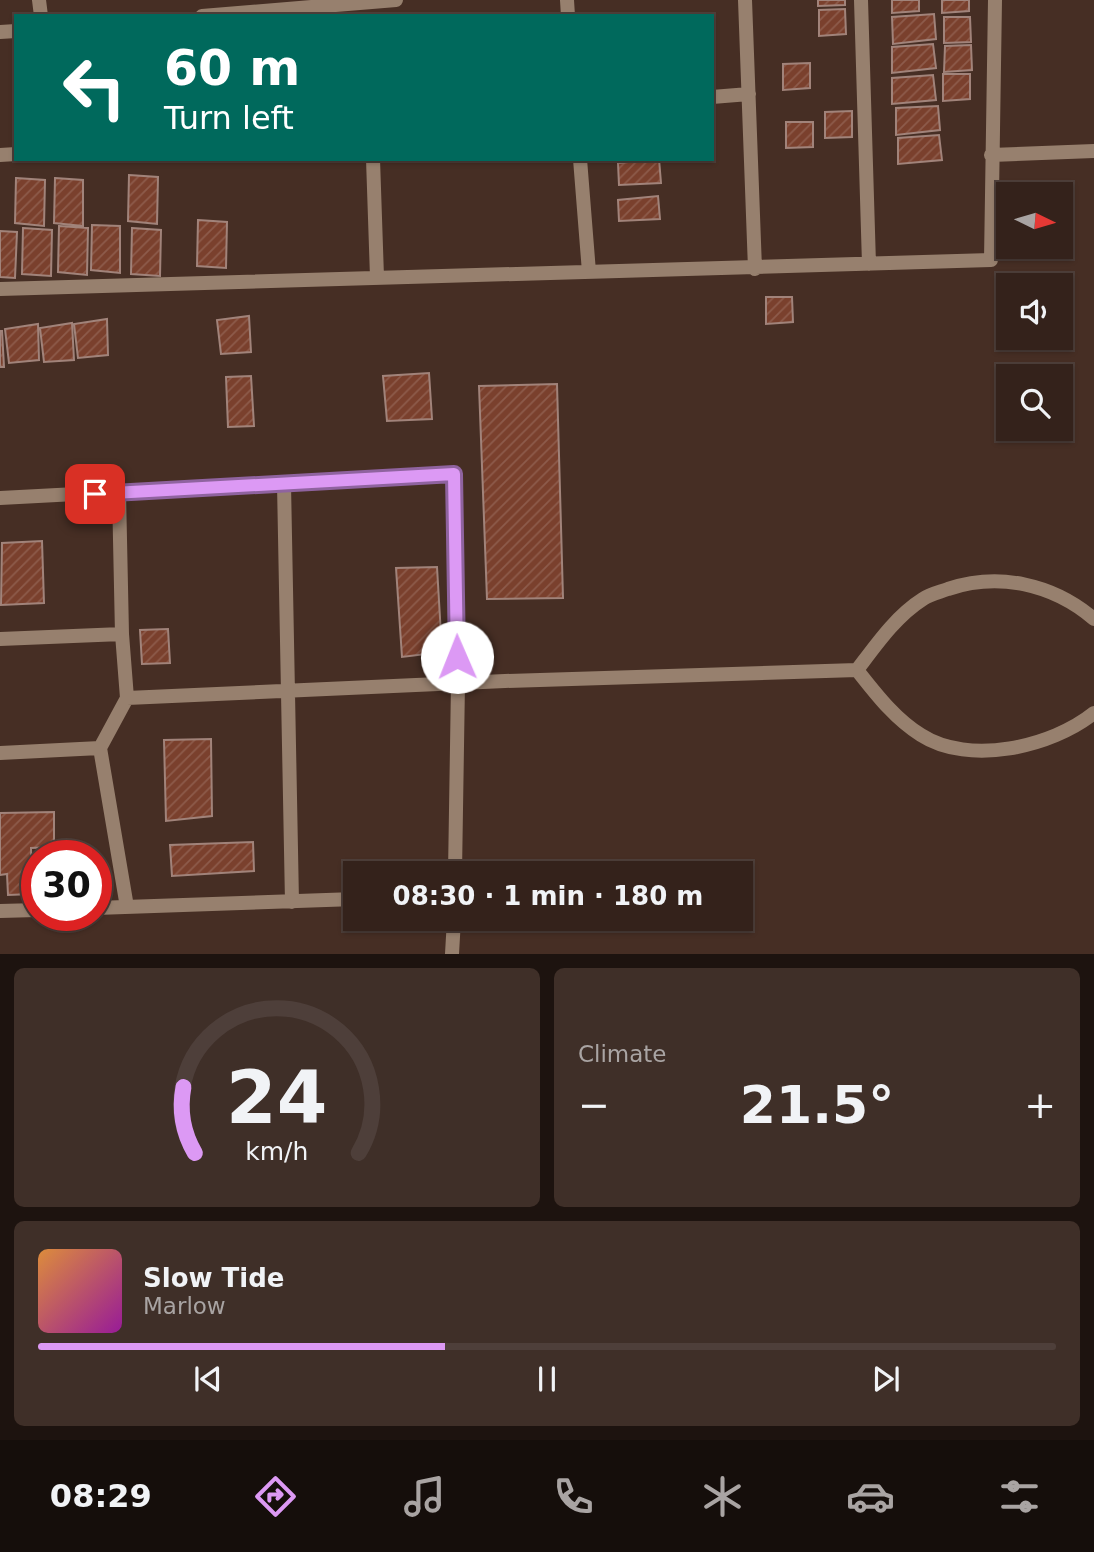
<!DOCTYPE html>
<meta charset="utf-8">
<style>
body{margin:0;font-family:"DejaVu Sans",sans-serif;background:#3f2f28;color:#f1f3f6;height:100vh;display:flex;flex-direction:column;font-size:26px;white-space:nowrap}
*{box-sizing:border-box;margin:0}
p{font-size:23px;color:#a9a4a3}
.icon{flex:none;width:38px;height:38px;fill:none;stroke:currentColor;stroke-width:2;stroke-linecap:round;stroke-linejoin:round}
.map{position:relative;height:954px;overflow:hidden}
.side{display:flex;flex-direction:column;gap:14px;padding:14px;background:#1d130f;flex:1}
.side>*{flex:none}
.hud{position:absolute;left:14px;top:14px;width:700px;height:147px;border-radius:0px;box-shadow:0 2px 5px #0004,0 0 0 2px #4e3f3a;background:#00695c;color:#fff;overflow:hidden}
.needle{width:46px;rotate:95deg}
.fabs{position:absolute;left:996px;top:182px;display:grid;gap:14px}
.fabs a{display:grid;place-items:center;width:77px;height:77px;border-radius:0px;background:#34221b;box-shadow:0 2px 5px #0004,0 0 0 2px #4e3f3a;font-size:35px}
.speed{position:absolute;left:21px;top:840px;display:flex;gap:14px;font-size:35px;font-weight:700;text-align:center}
.speed>*{display:grid;place-content:center;width:91px;height:91px;border-radius:50%;background:#34221b;box-shadow:0 2px 5px #0004,0 0 0 2px #4e3f3a;line-height:1}
.speed .limit{border:10px solid #d22;background:#fff;color:#111}
.pin{position:absolute;display:grid;place-items:center;width:60px;height:60px;color:#fff;margin:-30px;border-radius:14px;box-shadow:0 4px 10px #0006}
.me{position:absolute;width:77px;margin:-38px;rotate:359deg;stroke-linejoin:round;filter:drop-shadow(0 0 5px #0008)}
.turn{display:flex;align-items:center;gap:24px;height:147px;padding:0 35px;font-size:32px}
.turn .icon{width:91px;height:91px;stroke-width:2.5}
.turn b{display:block;font-size:49px;line-height:60px}
.big{font-size:52px;font-weight:600;line-height:1.1}
.side .card{flex:1;display:flex;flex-direction:column;justify-content:center;gap:10px;min-width:0;padding:0 24px;border-radius:10px;background:#3f2f28}
.side .dial{align-items:center;gap:0}
.dial svg{height:182px;overflow:visible;fill:none;stroke:#4e3f3a;stroke-width:7;stroke-linecap:round;text-anchor:middle}
.dial text{fill:#f1f3f6;stroke:none}
.song{display:flex;align-items:center;gap:21px}
.cover{width:84px;height:84px;border-radius:10px;background:linear-gradient(135deg,hsl(30 70% 55%),hsl(300 70% 35%))}
.played{height:7px;border-radius:4px;background:linear-gradient(90deg,#dc99f4 40%,#4e3f3a 40%)}
.keys{display:flex;justify-content:space-around;direction:ltr}
.heat{display:flex;justify-content:space-between;align-items:center;font-size:38px;direction:ltr}
.side .tiles{flex:1;display:grid;gap:14px;grid-template-columns:1fr 1fr}
.card:last-child{grid-column:span 2}
.trip{position:absolute;left:343px;top:861px;width:410px;height:70px;border-radius:0px;background:#34221b;box-shadow:0 2px 5px #0004,0 0 0 2px #4e3f3a;font-weight:600;line-height:70px;text-align:center}
.dock{display:flex;height:112px;justify-content:space-around;align-items:center;background:#150e0b;color:#a9a4a3}
.dock .icon{width:49px;height:49px}
.dock .on{color:#dc99f4}
.dock b{font-size:32px;color:#f1f3f6}
.map>svg:first-child{display:block}
.building{fill:url(#building-hatch);stroke:#a1837a;stroke-width:2}
.lines{fill:none;stroke-linecap:round;stroke-linejoin:round}
.street{stroke:#97806e;stroke-width:14}
.route-casing{stroke:#8f639f;stroke-width:18}
.route{stroke:#dc99f4;stroke-width:12}
</style>
<div class="map">
<svg width="1094" height="954" viewBox="0 0 1094 954">
<defs>
<pattern id="building-hatch" width="6" height="6" patternUnits="userSpaceOnUse" patternTransform="scale(1.75)"><rect width="6" height="6" fill="#7a402d"/><path d="M-1 1l2-2M0 6l6-6M5 7l2-2" fill="none" stroke="#8d5b4b"/></pattern>
</defs>
<rect width="100%" height="100%" fill="#462e24"/>
<path class="building" d="M818 0H845V5L818 6Z
M892 0H919V11L892 13Z
M942 0H969V11L942 13Z
M845 9 846 34 819 36V10Z
M934 14 936 39 893 44 892 17Z
M944 17H970L971 42 944 43Z
M933 44 936 68 892 73V47Z
M971 45 972 70 944 72 945 46Z
M810 63V88L783 90V64Z
M943 74H970V99L943 101Z
M933 75 936 100 892 104V78Z
M938 106 940 130 896 135V108Z
M852 111V137L825 138V112Z
M786 122H813V147L786 148Z
M939 135 942 160 898 164V138Z
M659 159 661 183 619 185 618 163Z
M129 175 158 177 157 224 128 221Z
M16 178 45 180 44 226 15 223Z
M55 178 83 180V226L54 223Z
M658 196 660 219 619 221 618 200Z
M198 220 227 222 226 268 197 266Z
M92 225 120 226V273L91 270Z
M59 226 88 228 87 275 58 272Z
M23 228 52 230 51 276 22 274Z
M132 228 161 230 160 276 131 274Z
M0 231 17 232 15 278 0 277Z
M766 297H792L793 322 766 324Z
M249 316 251 352 221 354 217 320Z
M107 319 108 355 78 358 74 324Z
M72 323 74 360 44 362 40 328Z
M38 324 39 360 9 363 5 329Z
M0 331H2L4 367H0Z
M429 373 432 419 387 421 383 376Z
M251 376 254 426 228 427 226 377Z
M557 384 563 598 487 599 479 386Z
M42 541 44 603 1 605 2 543Z
M437 567 442 652 402 657 396 568Z
M168 629 170 663 142 664 140 630Z
M211 739 212 816 166 821 164 740Z
M54 812V847L31 848 32 894 8 895 7 874 0 875V813Z
M253 842 254 871 172 876 170 845Z"/>
<g class="lines">
<path class="street" d="M39 0 41 16
M567 0 568 16
M745 0 755 269
M861 0 869 264
M202 16 396 0
M0 32 16 31
M712 97 749 94
M0 155 16 154
M991 155 1094 151
M373 159 377 277
M580 159 589 272
M0 289 991 260 995 0
M284 484 292 902
M119 492 122 634 127 698
M0 498 454 474 458 683 455 873
M0 639 122 634
M857 670C876 694 895 719 921 735 969 766 1052 747 1094 713
M100 748 127 907
M0 753 100 748 127 698 505 681 857 670C876 645 896 616 923 599 930 594 940 592 948 589 999 572 1053 584 1094 619
M96 908 355 899
M0 911 37 910
M452 954 454 919"/>
</g>
<g class="lines">
<g class="route-casing">
<path id="route" d="M95 494 454 474 457 657"/>
</g>
<use href="#route" class="route"/>
</g>
</svg>
<div class="fabs">
<a><svg class="needle" viewBox="-14 -14 28 28"><path d="M0-13l5 13h-10z" fill="#e53935"/><path d="M0 13l5-13h-10z" fill="#a9a4a3"/></svg></a>
<a><svg class="icon" aria-label="sound" viewBox="0 0 24 24"><path d="M4 9h4l5-4v14l-5-4H4zM17 9q2 3 0 6"/></svg></a>
<a><svg class="icon" aria-label="search" viewBox="0 0 24 24"><circle cx="10" cy="10" r="6"/><path d="M15 15l6 6"/></svg></a>
</div>
<div class="speed"><div class="limit">30</div></div>
<div class="pin" style="left:95px;top:494px;background:#d93025"><svg class="icon" aria-label="arrive" viewBox="0 0 24 24"><path d="M6 21V4h12l-3 4 3 4H6"/></svg></div>
<svg class="me" style="left:457px;top:657px" viewBox="-20 -20 40 40"><circle r="19" fill="#fff"/><path d="M0-13L10 11 0 6-10 11z" fill="#dc99f4"/></svg>
<div class="trip">08:30 · 1 min · 180 m</div>
<div class="hud">
<div class="turn"><svg class="icon" aria-label="left" viewBox="0 0 24 24"><path d="M17 20v-9H6M10 6l-5 5 5 5"/></svg><div><b>60 m</b>Turn left</div></div>
</div>
</div>
<section class="side">
<div class="tiles">
<div class="card dial"><svg viewBox="0 0 100 80">
<path d="M14 69A42 42 0 1 1 86 69"/>
<path d="M14 69A42 42 0 0 1 9 40" stroke="#dc99f4"/>
<text x="50" y="56" font-size="32" font-weight="700">24</text>
<text x="50" y="72" font-size="11">km/h</text>
</svg></div>
<div class="card"><p>Climate</p>
<div class="heat"><a>−</a><b class="big">21.5°</b><a>+</a></div>
</div>
<div class="card">
<div class="song"><i class="cover"></i><div><b>Slow Tide</b><p>Marlow</p></div></div>
<div class="played"></div>
<div class="keys"><svg class="icon" aria-label="previous" viewBox="0 0 24 24"><path d="M18 5L8 12l10 7zM5 5v14"/></svg><svg class="icon" aria-label="pause" viewBox="0 0 24 24"><path d="M8 5v14M16 5v14"/></svg><svg class="icon" aria-label="next" viewBox="0 0 24 24"><path d="M6 5l10 7-10 7zM19 5v14"/></svg></div>
</div>
</div>
</section>
<nav class="dock">
<b>08:29</b>
<svg class="icon on" aria-label="directions" viewBox="0 0 24 24"><path d="M12 3l9 9-9 9-9-9zM9 14v-3h6M13 9l2 2-2 2"/></svg>
<svg class="icon" aria-label="music" viewBox="0 0 24 24"><path d="M9 18V5l10-2v13"/><circle cx="6" cy="18" r="3"/><circle cx="16" cy="16" r="3"/></svg>
<svg class="icon" aria-label="phone" viewBox="0 0 24 24"><path d="M5 4h4l2 5-3 2q2 4 5 5l2-3 5 2v4C11 20 4 13 5 4z"/></svg>
<svg class="icon" aria-label="climate" viewBox="0 0 24 24"><path d="M12 3v18M4 7l16 10M4 17L20 7"/></svg>
<svg class="icon" aria-label="car" viewBox="0 0 24 24"><path d="M5 17H2v-5l4-1 3-4h7l3 4 3 1v5h-3M9 17h6M6 11h13"/><circle cx="7" cy="17" r="2"/><circle cx="17" cy="17" r="2"/></svg>
<svg class="icon" aria-label="filters" viewBox="0 0 24 24"><path d="M4 7h16M4 17h16"/><circle cx="9" cy="7" r="2"/><circle cx="15" cy="17" r="2"/></svg>
</nav>
